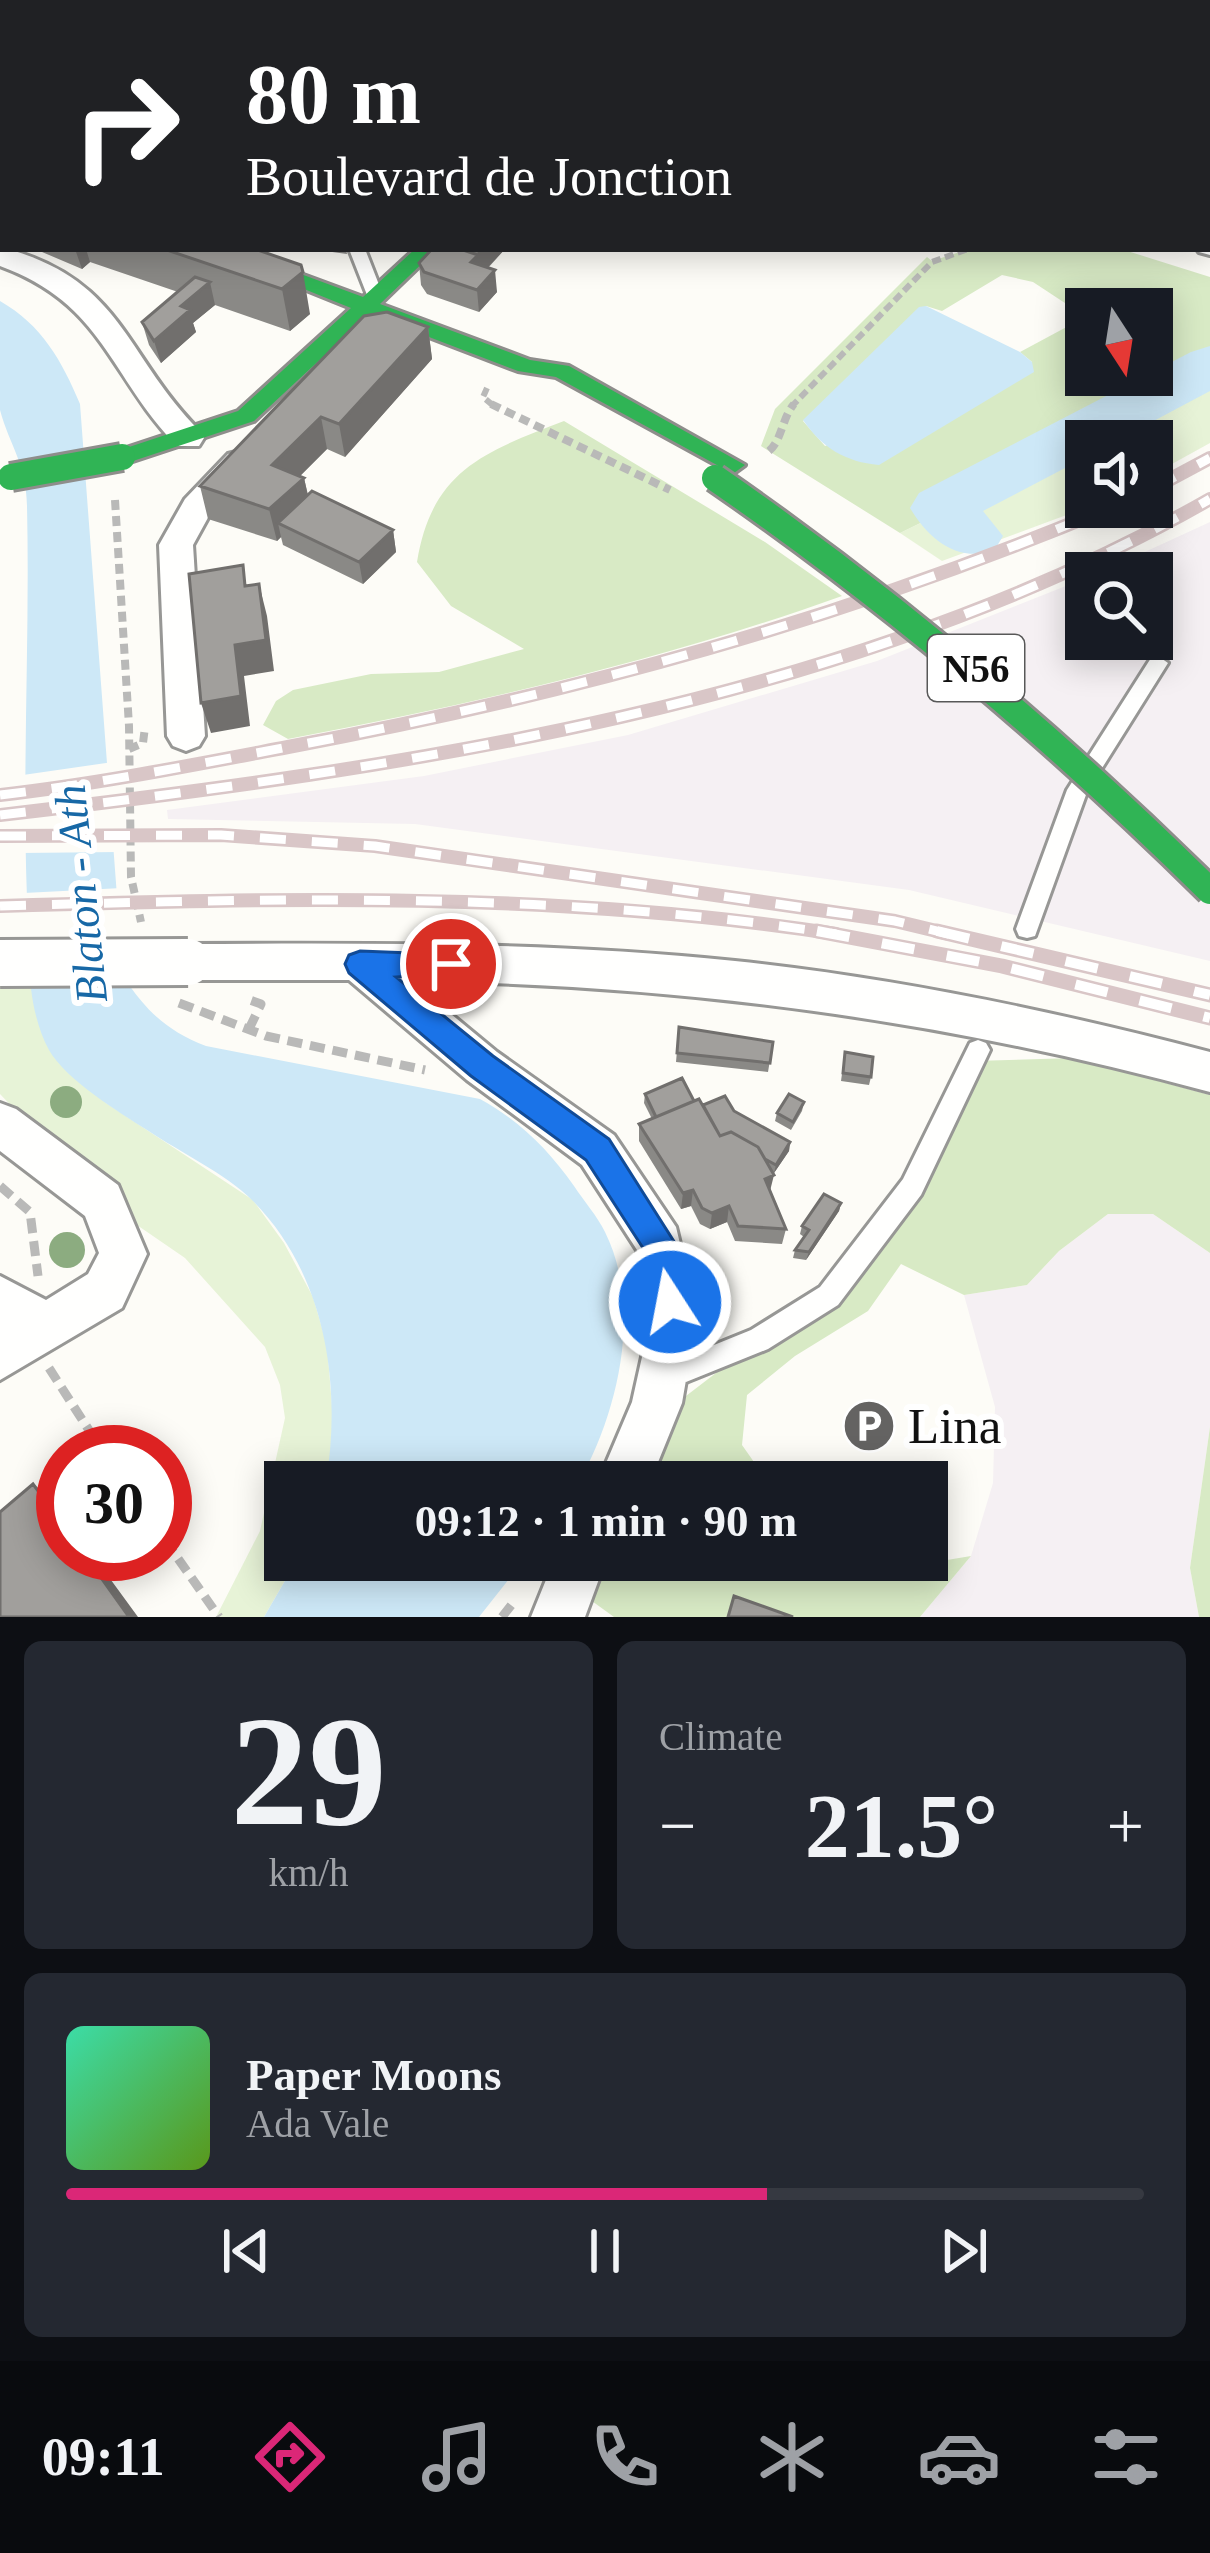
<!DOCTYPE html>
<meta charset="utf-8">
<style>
body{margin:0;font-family:Georgia,serif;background:#242831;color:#f1f3f6;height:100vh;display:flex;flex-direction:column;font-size:45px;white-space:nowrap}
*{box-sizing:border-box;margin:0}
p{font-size:39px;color:#9ea1a6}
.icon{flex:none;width:66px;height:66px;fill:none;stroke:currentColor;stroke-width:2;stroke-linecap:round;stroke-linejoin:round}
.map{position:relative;height:1617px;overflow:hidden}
.panel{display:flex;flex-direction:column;gap:24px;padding:24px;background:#0d0f14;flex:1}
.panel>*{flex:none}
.banner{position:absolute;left:0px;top:0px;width:1212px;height:252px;box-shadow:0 6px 30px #0003;background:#202124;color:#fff;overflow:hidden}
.needle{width:78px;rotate:168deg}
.buttons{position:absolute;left:1065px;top:288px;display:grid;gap:24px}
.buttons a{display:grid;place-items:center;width:108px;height:108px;border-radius:0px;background:#171b24;box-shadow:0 6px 30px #0003;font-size:60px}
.speed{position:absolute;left:36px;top:1425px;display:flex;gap:24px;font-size:60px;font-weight:700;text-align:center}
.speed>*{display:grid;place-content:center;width:156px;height:156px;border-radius:50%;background:#171b24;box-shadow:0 6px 30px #0003;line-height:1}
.speed .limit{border:18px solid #d22;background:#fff;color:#111}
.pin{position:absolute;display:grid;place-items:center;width:102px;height:102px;color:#fff;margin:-51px;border:6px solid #fff;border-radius:50%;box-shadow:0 3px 12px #0007}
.me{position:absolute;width:132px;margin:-66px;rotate:349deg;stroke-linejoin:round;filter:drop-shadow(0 0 9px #0008)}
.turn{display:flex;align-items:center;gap:42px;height:252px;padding:0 48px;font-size:54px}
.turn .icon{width:156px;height:156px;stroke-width:2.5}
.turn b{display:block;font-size:84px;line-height:102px}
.big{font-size:90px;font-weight:800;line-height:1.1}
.panel .tile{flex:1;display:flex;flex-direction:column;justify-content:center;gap:18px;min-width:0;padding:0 42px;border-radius:18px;background:#242831}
.panel .dial{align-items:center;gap:0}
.dial b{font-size:156px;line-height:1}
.song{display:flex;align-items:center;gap:36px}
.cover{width:144px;height:144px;border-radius:18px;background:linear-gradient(135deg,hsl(160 70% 55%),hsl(90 70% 35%))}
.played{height:12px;border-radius:6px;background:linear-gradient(90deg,#db2777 65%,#363941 65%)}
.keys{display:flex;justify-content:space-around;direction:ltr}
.heat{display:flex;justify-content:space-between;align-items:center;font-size:66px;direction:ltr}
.panel .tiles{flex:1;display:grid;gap:24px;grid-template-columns:1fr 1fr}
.tile:last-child{grid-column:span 2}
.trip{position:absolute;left:264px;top:1461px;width:684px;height:120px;border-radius:0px;background:#171b24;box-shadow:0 6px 30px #0003;font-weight:800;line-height:120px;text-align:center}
.tabs{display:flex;height:192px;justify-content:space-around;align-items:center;background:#090b0e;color:#9ea1a6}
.tabs .icon{width:84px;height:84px}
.tabs .on{color:#db2777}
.tabs b{font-size:54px;color:#f1f3f6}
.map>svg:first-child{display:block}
.industrial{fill:#f5f0f3}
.green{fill:#e7f3d7}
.forest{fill:#d8eac5;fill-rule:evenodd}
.water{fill:#cde8f7}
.pier{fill:#fdfcf7}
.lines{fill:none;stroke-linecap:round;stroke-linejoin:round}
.river{fill:#cde8f7;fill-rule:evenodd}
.lane-casing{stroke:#979795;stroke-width:6}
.street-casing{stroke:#979795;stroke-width:6}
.fast-casing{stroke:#8e8d8b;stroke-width:6}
.jam-casing{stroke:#8e8d8b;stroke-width:33}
.path-far2{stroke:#b9b9b8;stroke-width:6;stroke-dasharray:9 4.5;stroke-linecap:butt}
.path-far1{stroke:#b9b9b8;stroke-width:8;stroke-dasharray:10 6;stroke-linecap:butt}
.path{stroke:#b9b9b8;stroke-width:9;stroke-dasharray:15 8;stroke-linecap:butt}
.lane{fill:#fffffe;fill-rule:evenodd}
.street{fill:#fffffe;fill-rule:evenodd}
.fast{fill:#30b455;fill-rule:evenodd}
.jam{stroke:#e5322d;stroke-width:27}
.rail-far1-casing{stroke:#d9c6c7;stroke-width:14}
.rail-casing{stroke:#d9c6c7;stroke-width:15}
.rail-far1{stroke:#fff;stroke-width:9;stroke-dasharray:26;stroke-linecap:butt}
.rail{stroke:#fff;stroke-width:10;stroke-dasharray:33;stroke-linecap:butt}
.street-bridge-casing{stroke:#979795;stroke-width:52;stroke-linecap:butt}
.fast-bridge-casing{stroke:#8e8d8b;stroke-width:32;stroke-linecap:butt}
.street-bridge{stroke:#fffffe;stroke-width:46}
.fast-bridge{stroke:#30b455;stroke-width:26}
.tree{fill:#8cac80}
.wall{fill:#8a8986}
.shaded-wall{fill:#716f6d}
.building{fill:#a19f9c;stroke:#716f6d;stroke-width:3}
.route{fill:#1a73e8;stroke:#114b97;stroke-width:3}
.labels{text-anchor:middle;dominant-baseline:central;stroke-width:12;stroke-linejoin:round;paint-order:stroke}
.shield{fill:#fff;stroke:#585858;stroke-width:3}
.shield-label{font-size:39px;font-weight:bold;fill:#111}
.water-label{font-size:45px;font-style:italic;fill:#1768a6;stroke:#fff}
.near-poi-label{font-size:51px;fill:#111;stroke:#fff;text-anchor:start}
</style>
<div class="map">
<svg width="1210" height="1617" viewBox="0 0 1210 1617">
<rect width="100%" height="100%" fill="#fdfcf7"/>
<path class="industrial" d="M1210 522V961L909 890 415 824 168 819 167 810 424 776 628 735 877 661 1086 578V639H1152V573H1099Z
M1108 1214H1153L1210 1253V1427L1190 1568 1199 1617H920L971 1556 993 1483 995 1407 964 1295 1027 1285 1059 1251Z"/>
<path class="green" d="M1210 381V443L1152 475V441H1090Z
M1086 443 1088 507 942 561 900 533Z
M0 978 30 979 106 1103 253 1200 284 1243 313 1297 327 1345 334 1430 326 1482H285V1560H297L264 1617H216L260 1531 285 1418 280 1385 265 1347 185 1258 102 1201 0 1094Z"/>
<path class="forest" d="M969 249H1121L1210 277V381L900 533 761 446 775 409 927 257 932 261ZM1002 275 1033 282 1071 307 1074 323 1020 352 1032 362 825 446 803 421 926 306 942 311ZM1086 309H1152V375H1086Z
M564 421 765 542 842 596C664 660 474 704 288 739L263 725 276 701 293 690 371 674 439 672 524 649 451 606 417 562C432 470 484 452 564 421Z
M1074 1058 1210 1095V1253L1153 1214H1108L1059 1251 1027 1285 964 1295 901 1264 868 1311 795 1356 747 1395 742 1445 768 1482H644L669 1409 759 1340 829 1296 912 1187 973 1061Z
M1210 1427V1617H1199L1190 1568Z
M971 1556 920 1617H614L585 1596 590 1560H880L905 1567Z"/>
<path class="water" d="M0 301C42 325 62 361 80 404L123 976C146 1011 167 1031 206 1046L480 1099C520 1121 548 1149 574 1186 584 1201 597 1216 605 1232 643 1308 618 1412 579 1482H326C342 1385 326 1275 253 1201 225 1173 181 1153 147 1130 119 1112 66 1080 49 1050 25 1006 29 947 27 898 22 767 30 637 27 506 26 462 10 447 0 410 0 384 0 331 0 301Z
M926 306 1020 352 1032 362 1034 372 879 465C846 462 822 448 803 420L919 307Z
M297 1560H524L479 1617H264Z"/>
<path class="pier" d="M113 762 120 852 19 853 16 776Z
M122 888 127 941 25 947 24 893Z"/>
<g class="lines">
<path class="river" d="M1210 346V391L1116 441H1086V457L983 511 1003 536 994 551C957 562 929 540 910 508L919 493 1191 352Z"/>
<g class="lane-casing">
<path id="lane" d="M349 249H365L383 295 381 298 375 300 367 295Z
M1158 656 1168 663 1087 792 1035 936 1027 938 1019 936 1016 929 1067 790 1151 658Z
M978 1040 986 1043 990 1050 921 1195 838 1305 768 1349 686 1382 677 1378 673 1369 677 1360 751 1330 820 1287 903 1179 970 1043Z"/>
</g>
<g class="street-casing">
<path id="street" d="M1210 237V255L1199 252 1197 249H1209Z
M0 247C123 278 124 355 199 430L204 438 199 446H177C109 376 104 304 0 266Z
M240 451 252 454 256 462 210 514 193 545 205 736 199 746 186 751 173 746 167 736 159 545 185 499 228 454Z
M188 944C370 943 554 942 735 961 896 978 1054 1011 1210 1052V1092C944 1020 687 985 411 981L497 1052 614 1135 676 1227 694 1302 690 1357 682 1403 650 1482H598L632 1402 642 1357 646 1302 637 1250 582 1165 467 1080 349 980H188L173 975 167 962 173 949Z
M0 1103 16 1109 118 1185 147 1254 122 1308 0 1380V1276L46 1300 88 1274 99 1253 85 1216 0 1151Z
M554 1560H606L585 1617H531Z"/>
</g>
<g class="fast-casing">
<path id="fast" d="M205 249H233L363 297 415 249H437L380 304 530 360 569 366 745 465 734 473 726 470 556 377 518 371 369 314 254 421 130 462H114V452L238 411 351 308Z"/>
</g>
<g class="jam-casing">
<path id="jam" d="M666 3 669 0"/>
</g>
<path class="path-far2" d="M487 388 483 397 495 407
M791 407 932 262 968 249"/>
<path class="path-far1" d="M491 404 670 490
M769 451C782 440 782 418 794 404
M115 500 129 726 131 877 141 922
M129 749 143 743 145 727"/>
<path class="path" d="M179 1003 266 1036 425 1070
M249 1029 261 1004 250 1000
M0 1186 30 1212 38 1276
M49 1368 103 1452
M165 1540 219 1617
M502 1617 516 1599"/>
<use href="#lane" class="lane"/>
<use href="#street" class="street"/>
<use href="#fast" class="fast"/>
<use href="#jam" class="jam"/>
<g class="rail-far1-casing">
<path id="rail-far1" d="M1152 489 1210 458
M0 795C97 784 193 765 288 747 572 694 845 619 1111 507
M0 815C406 768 850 705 1210 499
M0 836 221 835 375 846 895 921 949 934
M0 906C279 898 559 891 836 934"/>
</g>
<g class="rail-casing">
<path id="rail" d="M817 931 1002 966 1210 1018
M937 931 1210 995"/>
</g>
<use href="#rail-far1" class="rail-far1"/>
<use href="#rail" class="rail"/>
<g class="street-bridge-casing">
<path id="street-bridge" d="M0 963 188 962"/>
</g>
<g class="fast-bridge-casing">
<path id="fast-bridge" d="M11 477 122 457
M715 478C893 601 1056 739 1210 891"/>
</g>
<use href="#street-bridge" class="street-bridge"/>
<use href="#fast-bridge" class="fast-bridge"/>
</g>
<g class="tree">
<circle cx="66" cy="1102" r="16"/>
<circle cx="67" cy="1250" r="18"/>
</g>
<path class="wall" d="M313 0H365L363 3H325Z
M1170 0H1210V107L1209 3H1169Z
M3 91V146L0 145V93Z
M0 162 3 163V240L0 239Z
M35 249H255L310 314 290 331 215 305 193 323 196 332 161 363 149 345 142 322 178 292 90 262 82 269Z
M319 249H346L347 254 325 251Z
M432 249H505L488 268 497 292 479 312 427 294 421 285 419 263Z
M428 327 432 359 345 457 327 449 300 476 304 478 308 495 393 530 396 552 363 584 283 545 281 537 277 541 208 519 200 486Z
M679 1027 773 1042 768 1072 676 1062Z
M845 1052 871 1077 869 1085 841 1081Z
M645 1094 694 1101 703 1105 734 1111 790 1142 789 1151 774 1173 771 1171 770 1192 786 1229 782 1244 735 1241 727 1222 710 1229 700 1224 691 1206 681 1209 639 1141V1124L652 1119 644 1103Z
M804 1102 802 1111 791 1130 775 1121 777 1113Z
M841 1203 839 1211 806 1260 793 1258 795 1250 804 1237 800 1234 802 1226Z"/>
<path class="shaded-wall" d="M618 0H640L637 3H615Z
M75 249H86L90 262 82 269Z
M477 249H505L472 284 471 262 478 255Z
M495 270 497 292 479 312 477 290Z
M303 272 310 314 290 331 282 289Z
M210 282 215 305 193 323 196 332 161 363 154 341 181 306Z
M428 327 432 359 345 457 339 424Z
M321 417 327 449 279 497 272 465Z
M304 478 311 510 278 523 281 537 277 541 269 509Z
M393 530 396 552 363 584 359 562Z
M259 584 267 616 274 671 244 676 250 726 211 733 201 703 235 645Z
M790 1142 789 1151 774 1173 776 1165Z
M774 1175 770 1191 765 1179Z
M693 1190 691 1206 681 1209 683 1193Z
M841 1203 839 1211 806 1260 809 1252Z
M729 1206 727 1222 710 1229 712 1213Z
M33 1484 52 1499 63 1514V1525Z
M84 1554H92L138 1617H129Z"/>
<path class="building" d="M97 0H145L141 3H92Z
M568 0H618L615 3H576Z
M1187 0H1210V12L1209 3Z
M1209 14H1210V64L1209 63Z
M3 104V127L0 126V106Z
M0 162 3 163V195L0 194Z
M164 249H255L301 265 303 272 282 289Z
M432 249H460L478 255 471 262 495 270 477 290 424 272 419 263Z
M195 277 210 282 181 306 190 310 154 341 142 322Z
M387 312 428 327 339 424 321 417 272 465 304 478 269 509 200 486 364 316Z
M312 491 393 530 359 562 278 523Z
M243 565 245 586 259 584 266 640 235 645 241 696 201 703 189 574Z
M679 1027 773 1042 770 1063 677 1053Z
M845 1052 873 1057 871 1077 843 1073Z
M682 1078 694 1101 656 1117 645 1094Z
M789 1094 804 1102 793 1122 777 1113Z
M725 1096 734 1111 790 1142 776 1165 765 1159 758 1147 731 1132 720 1136 703 1105Z
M699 1099 720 1136 731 1132 758 1147 774 1175 765 1179 786 1229 738 1226 729 1206 712 1213 702 1208 693 1190 683 1193 639 1124Z
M824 1194 841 1203 809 1252 795 1250 809 1230 802 1226Z
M33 1484 63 1525V1554H84L129 1617H0V1512Z
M734 1596 793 1617H728Z"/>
<path class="route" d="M360 951 461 955 465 964 461 973 396 977 493 1056 609 1139 675 1243 687 1302 682 1314 670 1319 658 1314 643 1248 586 1160 471 1076 349 973 345 964 349 955Z"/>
<defs>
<g id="parking-disc" transform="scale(2.7)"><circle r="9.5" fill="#646362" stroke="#fff"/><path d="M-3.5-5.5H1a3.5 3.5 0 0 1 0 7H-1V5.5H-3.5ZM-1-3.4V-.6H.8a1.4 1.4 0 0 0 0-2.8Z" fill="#fff"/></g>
</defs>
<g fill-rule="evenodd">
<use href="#parking-disc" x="869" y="1426"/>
</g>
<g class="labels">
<rect class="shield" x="928" y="635" width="96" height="66" rx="9"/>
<g class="shield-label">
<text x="976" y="668">N56</text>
</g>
<g class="water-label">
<text transform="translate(81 894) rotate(-96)">Blaton - Ath</text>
</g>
<g class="near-poi-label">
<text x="908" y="1426">Lina</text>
</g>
</g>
</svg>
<div class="buttons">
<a><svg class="needle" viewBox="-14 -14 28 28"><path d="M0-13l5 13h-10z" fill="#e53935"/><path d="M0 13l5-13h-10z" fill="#9ea1a6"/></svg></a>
<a><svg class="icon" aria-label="sound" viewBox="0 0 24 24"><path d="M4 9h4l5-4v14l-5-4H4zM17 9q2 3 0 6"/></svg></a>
<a><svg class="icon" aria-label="search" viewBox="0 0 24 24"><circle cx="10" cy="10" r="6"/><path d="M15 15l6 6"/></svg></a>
</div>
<div class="speed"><div class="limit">30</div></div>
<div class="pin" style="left:451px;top:964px;background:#d93025"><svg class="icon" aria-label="arrive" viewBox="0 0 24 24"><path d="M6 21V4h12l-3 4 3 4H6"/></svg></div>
<svg class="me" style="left:670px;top:1302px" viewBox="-20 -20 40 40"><circle r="17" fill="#1a73e8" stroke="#fff" stroke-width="3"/><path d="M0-11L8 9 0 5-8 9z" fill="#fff"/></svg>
<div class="trip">09:12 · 1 min · 90 m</div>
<div class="banner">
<div class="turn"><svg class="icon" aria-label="right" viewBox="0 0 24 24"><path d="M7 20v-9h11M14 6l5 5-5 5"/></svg><div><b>80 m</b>Boulevard de Jonction</div></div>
</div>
</div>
<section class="panel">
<div class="tiles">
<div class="tile dial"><b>29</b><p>km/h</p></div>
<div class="tile"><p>Climate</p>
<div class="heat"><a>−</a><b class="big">21.5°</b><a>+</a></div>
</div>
<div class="tile">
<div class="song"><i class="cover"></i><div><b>Paper Moons</b><p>Ada Vale</p></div></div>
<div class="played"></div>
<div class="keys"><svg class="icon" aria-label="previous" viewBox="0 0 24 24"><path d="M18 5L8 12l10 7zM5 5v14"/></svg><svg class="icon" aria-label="pause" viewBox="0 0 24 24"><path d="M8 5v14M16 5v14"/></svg><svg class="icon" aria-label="next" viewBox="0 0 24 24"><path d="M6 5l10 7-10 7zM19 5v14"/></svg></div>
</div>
</div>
</section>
<nav class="tabs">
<b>09:11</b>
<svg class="icon on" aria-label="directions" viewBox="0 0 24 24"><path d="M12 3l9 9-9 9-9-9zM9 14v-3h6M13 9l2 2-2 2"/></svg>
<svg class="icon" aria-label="music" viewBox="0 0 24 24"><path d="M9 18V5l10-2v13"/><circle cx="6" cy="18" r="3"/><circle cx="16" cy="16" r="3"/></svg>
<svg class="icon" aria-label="phone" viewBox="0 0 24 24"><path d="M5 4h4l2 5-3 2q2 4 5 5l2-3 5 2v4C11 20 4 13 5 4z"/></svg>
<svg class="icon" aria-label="climate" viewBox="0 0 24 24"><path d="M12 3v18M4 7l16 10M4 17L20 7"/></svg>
<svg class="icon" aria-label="car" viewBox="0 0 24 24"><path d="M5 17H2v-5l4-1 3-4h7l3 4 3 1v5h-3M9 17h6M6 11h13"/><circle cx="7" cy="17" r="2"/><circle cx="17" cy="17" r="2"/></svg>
<svg class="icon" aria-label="filters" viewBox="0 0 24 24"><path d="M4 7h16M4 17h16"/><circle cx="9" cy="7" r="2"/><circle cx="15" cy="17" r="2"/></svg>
</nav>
